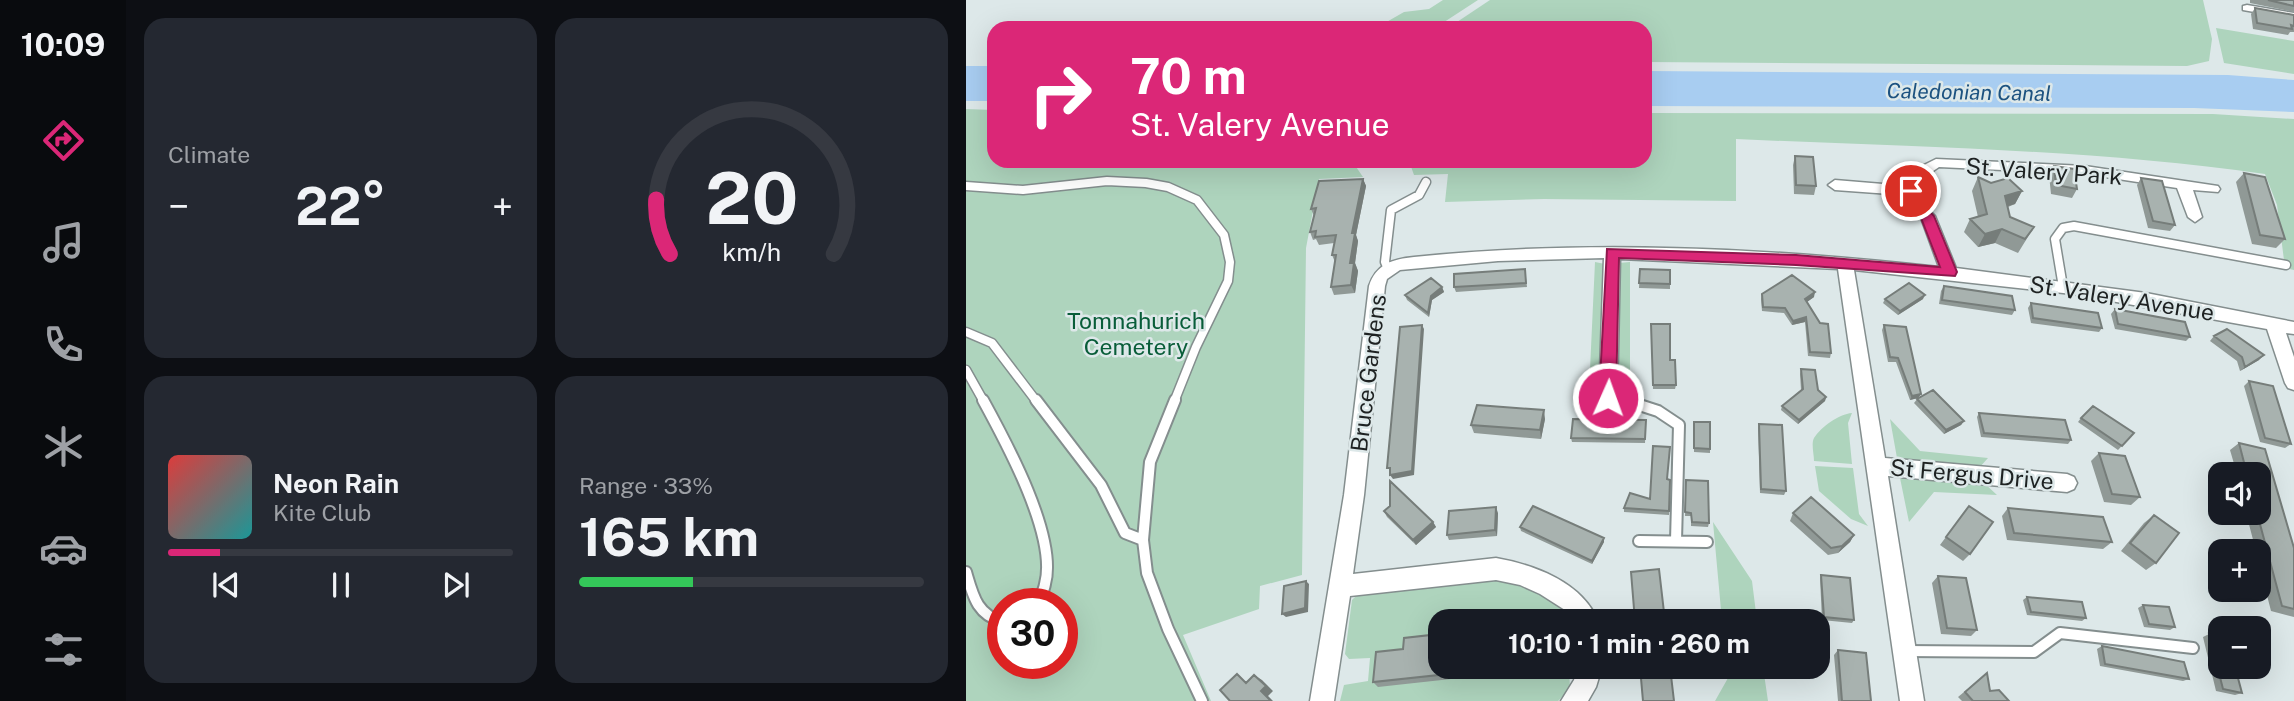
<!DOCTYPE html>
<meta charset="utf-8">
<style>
body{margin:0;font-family:"Public Sans",sans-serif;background:#242831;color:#f1f3f6;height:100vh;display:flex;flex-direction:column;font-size:26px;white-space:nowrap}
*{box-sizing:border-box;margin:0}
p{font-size:23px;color:#9ea1a6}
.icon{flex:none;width:38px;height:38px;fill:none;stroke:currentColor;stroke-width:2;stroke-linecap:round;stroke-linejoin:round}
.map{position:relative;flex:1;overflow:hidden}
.panel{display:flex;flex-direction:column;gap:18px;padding:18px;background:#0d0f14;width:840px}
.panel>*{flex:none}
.top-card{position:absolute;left:21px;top:21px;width:665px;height:147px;border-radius:21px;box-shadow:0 7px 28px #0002;background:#db2777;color:#fff;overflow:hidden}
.controls{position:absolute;left:1242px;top:462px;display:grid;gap:14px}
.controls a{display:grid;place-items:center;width:63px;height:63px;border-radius:14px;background:#171b24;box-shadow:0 7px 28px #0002;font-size:35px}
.speed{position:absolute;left:21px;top:588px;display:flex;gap:14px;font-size:35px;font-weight:700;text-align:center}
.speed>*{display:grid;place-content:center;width:91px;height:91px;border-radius:50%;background:#171b24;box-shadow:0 7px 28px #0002;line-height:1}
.speed .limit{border:10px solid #d22;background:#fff;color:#111}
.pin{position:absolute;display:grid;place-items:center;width:60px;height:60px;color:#fff;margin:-30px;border:4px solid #fff;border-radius:50%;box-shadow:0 2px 7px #0007}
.me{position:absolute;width:77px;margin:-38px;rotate:2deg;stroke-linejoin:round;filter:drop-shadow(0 0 5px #0008)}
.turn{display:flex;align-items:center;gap:24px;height:147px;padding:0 28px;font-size:32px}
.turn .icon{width:91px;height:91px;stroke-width:2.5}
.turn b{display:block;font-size:49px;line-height:60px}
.big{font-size:52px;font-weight:700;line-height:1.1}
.panel .tile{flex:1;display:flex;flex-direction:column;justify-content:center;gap:10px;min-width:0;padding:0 24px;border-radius:21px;background:#242831}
.panel .dial{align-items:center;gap:0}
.dial svg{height:182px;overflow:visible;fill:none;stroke:#363941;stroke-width:7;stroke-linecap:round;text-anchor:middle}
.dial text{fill:#f1f3f6;stroke:none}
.song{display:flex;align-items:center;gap:21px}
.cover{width:84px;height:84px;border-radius:10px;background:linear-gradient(135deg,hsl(0 70% 55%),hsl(180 70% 35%))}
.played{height:7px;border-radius:4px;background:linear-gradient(90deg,#db2777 15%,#363941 15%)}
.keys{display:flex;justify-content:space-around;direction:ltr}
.heat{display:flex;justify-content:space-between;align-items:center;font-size:38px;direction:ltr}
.charge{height:10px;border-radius:5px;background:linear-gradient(90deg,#34c759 33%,#363941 0)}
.panel .tiles{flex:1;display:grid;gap:18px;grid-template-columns:repeat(2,1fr)}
.trip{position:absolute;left:462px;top:609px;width:402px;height:70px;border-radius:21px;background:#171b24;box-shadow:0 7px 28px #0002;font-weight:700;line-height:70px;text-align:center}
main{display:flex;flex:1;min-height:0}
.menu{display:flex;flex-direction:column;width:126px;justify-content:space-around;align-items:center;background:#090b0e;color:#9ea1a6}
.menu .icon{width:49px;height:49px}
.menu .current{color:#db2777}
.menu b{font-size:32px;color:#f1f3f6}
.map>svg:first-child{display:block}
.green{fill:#aed4bd;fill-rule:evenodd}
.water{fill:#a8cdf1}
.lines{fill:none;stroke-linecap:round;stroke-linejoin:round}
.service-far1-casing{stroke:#848e8e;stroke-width:11}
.service-casing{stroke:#848e8e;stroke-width:14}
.minor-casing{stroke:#848e8e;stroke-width:3}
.service-far1{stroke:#fff;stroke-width:8}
.service{stroke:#fff;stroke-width:10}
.minor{fill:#fff;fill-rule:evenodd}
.wall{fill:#909996}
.shaded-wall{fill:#767d7a}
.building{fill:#a8b2af;stroke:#767d7a;stroke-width:2}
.route{fill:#db2777;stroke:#8e194d;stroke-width:2}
.labels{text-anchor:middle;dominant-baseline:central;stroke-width:5;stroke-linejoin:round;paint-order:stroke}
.far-water-label{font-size:21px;font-style:italic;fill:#1c5280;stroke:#dde8e9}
.street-label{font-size:23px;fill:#1e2222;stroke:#dde8e9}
.park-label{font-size:23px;fill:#095d39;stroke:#dde8e9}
</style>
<main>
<nav class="menu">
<b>10:09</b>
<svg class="icon current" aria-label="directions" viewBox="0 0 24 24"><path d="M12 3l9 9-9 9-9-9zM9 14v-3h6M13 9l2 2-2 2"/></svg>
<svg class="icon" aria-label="music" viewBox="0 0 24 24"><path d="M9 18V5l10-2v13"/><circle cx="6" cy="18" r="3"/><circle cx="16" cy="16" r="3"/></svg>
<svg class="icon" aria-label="phone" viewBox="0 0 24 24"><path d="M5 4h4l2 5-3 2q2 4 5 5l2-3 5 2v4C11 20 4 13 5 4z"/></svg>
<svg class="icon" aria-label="climate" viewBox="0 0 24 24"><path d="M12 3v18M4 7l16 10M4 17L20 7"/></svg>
<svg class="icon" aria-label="car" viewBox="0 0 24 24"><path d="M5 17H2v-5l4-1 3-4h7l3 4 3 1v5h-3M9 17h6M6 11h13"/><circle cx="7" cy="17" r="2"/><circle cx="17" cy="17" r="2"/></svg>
<svg class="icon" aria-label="filters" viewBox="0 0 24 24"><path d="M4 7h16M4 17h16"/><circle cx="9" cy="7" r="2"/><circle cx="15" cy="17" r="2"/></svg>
</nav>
<section class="panel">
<div class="tiles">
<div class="tile"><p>Climate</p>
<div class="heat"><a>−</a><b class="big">22°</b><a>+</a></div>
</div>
<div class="tile dial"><svg viewBox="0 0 100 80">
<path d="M14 69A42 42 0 1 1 86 69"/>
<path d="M14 69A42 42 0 0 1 8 45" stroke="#db2777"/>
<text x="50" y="56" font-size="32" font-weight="700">20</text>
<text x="50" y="72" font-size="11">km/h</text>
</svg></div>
<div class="tile">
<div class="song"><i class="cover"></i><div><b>Neon Rain</b><p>Kite Club</p></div></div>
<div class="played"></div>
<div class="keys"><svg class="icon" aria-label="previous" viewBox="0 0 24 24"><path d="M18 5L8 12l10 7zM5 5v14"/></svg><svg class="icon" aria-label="pause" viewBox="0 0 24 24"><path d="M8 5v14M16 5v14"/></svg><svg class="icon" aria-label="next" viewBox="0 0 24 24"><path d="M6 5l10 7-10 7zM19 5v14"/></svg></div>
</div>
<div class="tile"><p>Range · 33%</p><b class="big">165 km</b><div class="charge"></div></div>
</div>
</section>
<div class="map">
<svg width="1328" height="701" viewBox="0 0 1328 701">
<rect width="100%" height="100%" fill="#dde8e9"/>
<path class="green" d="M477 0H512L469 28H396L417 24 438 12 463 9Z
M524 0H1237L1246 39 1243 61 1221 66 679 62V28H482Z
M1250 28 1328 41V74L1258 63Z
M0 109 28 110V161H386L397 177 353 179 340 248 336 575 294 586 293 609 217 635 245 701H0ZM37 604H96V663H37Z
M679 113 1247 114 1328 119V270L1319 268 1311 205 1299 174C1124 149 947 147 770 139V201L578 199 479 202 482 174 448 175 443 161H679Z
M629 262 639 264 636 384 630 389 623 391Z
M664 262V392L655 388 651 379 653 263Z
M886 413 882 423 886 464 848 461C848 454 845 444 848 438 855 427 873 414 886 413Z
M924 419 954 451 1022 458 1013 468 935 461 931 458Z
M849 466 887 468 893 514 902 526 885 519 853 491Z
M934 478 1017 482 1031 495 968 492 943 522Z
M747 522 786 581 791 621H756Z
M529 580C555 582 578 595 600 608L601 621H474V667H603L604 689 592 701H374L378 685 402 681 404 658 383 659 379 654 386 600 390 596Z
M761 667H797L802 701H749L762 678Z"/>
<path class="water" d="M0 66H28V101H0Z
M679 71 1262 75 1328 80V112L1228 108 679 106Z"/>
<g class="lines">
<g class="service-far1-casing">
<path id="service-far1" d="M0 186 57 190 141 181 180 183 202 187 231 200 258 235 264 262 262 281 230 347 208 402
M422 269 419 262 425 210 453 195 460 182
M1097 287 1089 239 1097 228 1108 226 1320 265
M0 332 26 343 71 402
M0 370 18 402
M620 397 667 402"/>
</g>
<g class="service-casing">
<path id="service" d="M17 400C40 442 92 537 79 584 78 591 74 597 71 604
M70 400 135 485 159 533 177 540
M209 400 184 462 177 540 181 573 202 629 236 701
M658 400 692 411 713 425 710 541
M673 541 741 542
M0 572C7 596 11 615 37 622
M938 651 1068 652 1094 633 1227 648"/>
</g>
<g class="minor-casing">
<path id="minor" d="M1281 5 1328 13V19L1277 10V6Z
M970 159 1119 166 1252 186 1254 189 1252 192 1227 190 1236 217 1229 222 1222 217 1211 188 1119 174 973 167C960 175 952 185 953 200L969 216 990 268 1180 293 1328 322V334L1320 333 1328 357V390L1322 388 1319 383 1301 329 1106 294 888 270 919 458 1101 474 1108 477 1111 483 1108 489 1101 492 922 476 958 701H934L872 269 654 259 651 398 649 403 642 406 635 403 633 398 638 258 532 261 434 270 421 279 419 286 398 495 387 574 530 558C569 565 616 582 632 621H609L599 610 574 594 554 585 530 580 384 596 368 701H344L378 495 403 286C410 264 427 259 448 257 622 239 800 248 973 267L955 218 941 205 938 195 869 190 862 185 869 180 941 186 952 168Z
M612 667H636L630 687 622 701H595L608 680Z"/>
</g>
<use href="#service-far1" class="service-far1"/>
<use href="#service" class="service"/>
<use href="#minor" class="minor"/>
</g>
<path class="wall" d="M1284 0H1328V12L1284 3Z
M1289 8 1328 15V32H1324L1322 35 1287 29 1285 14Z
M829 156 850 186 848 195 828 194 827 165Z
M1088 166 1111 189 1106 198 1085 194 1083 175Z
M1278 173 1319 239 1310 248 1286 244 1270 182Z
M1012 177 1025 183 1056 191 1049 204 1042 207 1044 217 1068 227 1052 253 1029 243 1012 247 998 232 1004 219 1012 217 1006 191Z
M1175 178 1209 225 1204 231 1182 228 1171 185Z
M397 179 400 186 390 235 392 241 389 263 392 271 389 293 368 295 365 287 369 262 366 255 368 243 353 245 350 239 347 240 344 232 348 216 345 209Z
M559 269 561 287 490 292 488 287Z
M674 269 704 270V289L673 288Z
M978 286 1049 310 1046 315 973 304 975 291Z
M476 287 478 292 466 300 463 317 441 300 439 295Z
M796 294 848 297 841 302 865 353 864 358 842 356 839 322 826 325 818 313 796 311 795 299Z
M919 299H957L932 315 917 303Z
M1065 303 1136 328 1133 332 1065 323 1062 308Z
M1149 309 1224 337 1220 341 1149 329 1145 314Z
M685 324 704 360 710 385 709 389H687Z
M918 325 955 394 952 398 998 421 995 425 978 434 948 403 952 398 944 400 930 362H922L916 330Z
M1248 336 1293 360 1274 371 1271 361 1244 341Z
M835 369 852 390 860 397 859 401 832 424 815 410 816 406 835 390 834 374Z
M1283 381 1325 444 1319 448 1294 442 1278 386Z
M1013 413 1105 440 1102 444 1015 437 1011 417Z
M1115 418 1168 433 1152 450 1112 422Z
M579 419 575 439 508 433 505 425Z
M680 420 679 443 606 442 605 438Z
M728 422 744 449V453L728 452Z
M793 424 820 491 818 495 794 493 792 428Z
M1273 443 1299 449 1328 548V617L1305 611 1293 564V551H1290L1280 513H1293V474H1271L1264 450Z
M1133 453 1174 497 1165 505 1138 502 1125 461Z
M701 479 704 480 703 515 658 512V508L684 499Z
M720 480 743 523 742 527 725 526V516H719Z
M424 506 467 522 470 527 450 545 421 517 418 511Z
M1003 506 1004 554 997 561 974 545Z
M1042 508 1146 542 1137 549 1041 540 1036 516Z
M532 513 531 536 483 540 481 535Z
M827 513 888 535 884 542 872 553 862 555 824 521Z
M1188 515 1190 563 1180 570 1155 551 1178 523Z
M554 527 638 542 626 564 555 531Z
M855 575 888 620 886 623 856 620 854 578Z
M972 576 1011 630 1005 636 975 634 966 583Z
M1061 597 1120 618 1116 621 1061 615 1057 600Z
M1177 605 1209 627 1204 630 1178 627 1172 608Z
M1243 634 1276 693 1269 695 1250 691 1237 637Z
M465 635 468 641V647L474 667H495L494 678 412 687 407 682 437 649Z
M1136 646 1223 679 1217 681 1134 666 1131 649Z
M872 650 905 701H872L868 655Z
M519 667H603L522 676 519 671Z
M1021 673 1024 691 1043 701H996L992 697Z"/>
<path class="shaded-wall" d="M397 179 400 186 390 235 392 241 389 263 392 271 389 293 385 285 384 263 386 233Z
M1056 191 1049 204 1032 209 1039 196Z
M1036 229 1029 243 1012 247 1019 234Z
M476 287 478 292 466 300 463 317 462 313 465 296Z
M849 292 848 297 838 304 839 299Z
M959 295 957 299 932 315 934 311Z
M840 317 839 322 826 325 827 321Z
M456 325 458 329 448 475 427 479 424 475Z
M1298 355 1293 360 1274 371 1279 367Z
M955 394 952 398 944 400 946 396Z
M860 397 859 401 832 424 833 420Z
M578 410 579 419 575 439 574 430Z
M998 421 995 425 978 434 980 430Z
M530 507 532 513 531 536 529 530Z
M467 522 470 527 450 545 447 540Z
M888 535 884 542 872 553 876 546Z
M638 538V542L626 564V561Z
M340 581 343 584 342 612 320 617 316 614Z
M465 635 468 641V653L464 647Z
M491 667H495L494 678 491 673Z
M288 675 296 680 307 691 302 696 307 701H305L295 691Z"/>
<path class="building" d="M1302 0H1328V6Z
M1289 8 1328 15V26L1325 25 1326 29 1291 23Z
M829 156 847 157 850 186 830 185Z
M1088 166 1108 169 1111 189 1090 185Z
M1278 173 1299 177 1319 239 1294 235Z
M1012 177 1025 183 1042 178 1056 191 1039 196 1044 217 1068 227 1059 239 1036 229 1019 234 1004 219 1021 214Z
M1175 178 1196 181 1209 225 1187 221Z
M397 179 386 233H389L384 263H388L385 285 365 287 370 255H366L370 235 349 237 350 231 344 232 350 208 345 209 353 181Z
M559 269 560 283 488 287V274Z
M674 269 704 270V284L673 283Z
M826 275 849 292 839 299 854 323 862 324 865 353 844 352 840 317 827 321 819 308 797 307 796 294Z
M465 278 476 287 465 296 462 313 439 295Z
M943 283 959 295 934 311 919 299Z
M978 286 1046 296 1049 310 976 300Z
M1065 303 1132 313 1136 328 1067 318Z
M1149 309 1219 322 1224 337 1152 324Z
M685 324H704V360H709L710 385H687Z
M456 325 446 471 424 475V468H421L434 327Z
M918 325 940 327 955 394 946 396 932 358 924 357Z
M1261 329 1298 355 1279 367 1276 357 1248 336Z
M835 369 849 370 852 390 860 397 833 420 816 406 837 389Z
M1283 381 1307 386 1325 444 1299 438Z
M967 390 998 421 980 430 951 399Z
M511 405 578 410 574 430 505 425Z
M1127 406 1168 433 1156 446 1115 418Z
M1013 413 1099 420 1105 440 1018 433Z
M607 419 680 420 679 439 605 438Z
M728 422H744V449L728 448Z
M793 424 816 425 820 491 795 489Z
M1273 443 1299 449 1328 548V609L1316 606 1291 513H1293V474H1281Z
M687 446 704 447 701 479 704 480 703 511 658 508 664 493 684 499Z
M1133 453 1159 456 1174 497 1146 494Z
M720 480 742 481 743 523 726 522 725 513 719 512Z
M424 481 467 522 447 540 418 511 424 506Z
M845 497 888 535 876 546 865 548 827 513Z
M567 506 638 538 626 561 554 527Z
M1003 506 1027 522 1004 554 980 537Z
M530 507 529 530 481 535 483 511Z
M1042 508 1137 517 1146 542 1048 533Z
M1188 515 1213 533 1190 563 1164 543Z
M693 569 699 621H669L665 572Z
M855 575 884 578 888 620 858 617Z
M972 576 1000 578 1011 630 981 628Z
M340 581 339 608 316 614 318 586Z
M1061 597 1116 602 1120 618 1065 612Z
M1177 605 1203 607 1209 627 1183 624Z
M1243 634 1255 637V667H1269L1276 693 1257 689Z
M465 635 464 647 474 646V667H491V673L407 682 410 652 437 649 438 638Z
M1136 646 1218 662 1223 679 1139 664Z
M872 650 900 653 905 701H876Z
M519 667H556L519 671Z
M674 667H704L708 701H677Z
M1021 673 1024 691 1033 690 1043 701H1007L999 692Z
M271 674 280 683 288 675 300 686 295 691 305 701H264L254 690Z"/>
<path class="route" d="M945 187 949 188 953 200 968 216 991 272 989 276 830 265 653 258 650 398 647 403H636L633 398 641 249 830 255 974 267 955 218 942 205 938 191Z"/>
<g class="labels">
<g class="far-water-label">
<text transform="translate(1003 92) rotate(1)">Caledonian Canal</text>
</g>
<g class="street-label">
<text transform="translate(1078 171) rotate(4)">St. Valery Park</text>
<text transform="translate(1156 298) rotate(9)">St. Valery Avenue</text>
<text transform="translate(402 373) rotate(-83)">Bruce Gardens</text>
<text transform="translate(1006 474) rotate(5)">St Fergus Drive</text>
</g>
<g class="park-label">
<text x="170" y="320">Tomnahurich<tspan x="170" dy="26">Cemetery</tspan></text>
</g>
</g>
</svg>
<div class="controls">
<a><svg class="icon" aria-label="sound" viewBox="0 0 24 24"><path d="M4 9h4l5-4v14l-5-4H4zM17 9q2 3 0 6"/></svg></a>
<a>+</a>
<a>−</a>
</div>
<div class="speed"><div class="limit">30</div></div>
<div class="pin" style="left:945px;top:191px;background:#d93025"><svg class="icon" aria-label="arrive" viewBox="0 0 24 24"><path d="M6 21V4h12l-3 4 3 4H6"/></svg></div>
<svg class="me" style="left:642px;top:398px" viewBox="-20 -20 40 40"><circle r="17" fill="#db2777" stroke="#fff" stroke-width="3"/><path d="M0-11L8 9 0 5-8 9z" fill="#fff"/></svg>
<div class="trip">10:10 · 1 min · 260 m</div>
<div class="top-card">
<div class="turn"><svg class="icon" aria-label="right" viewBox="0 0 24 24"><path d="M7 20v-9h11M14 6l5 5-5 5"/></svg><div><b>70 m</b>St. Valery Avenue</div></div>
</div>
</div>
</main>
